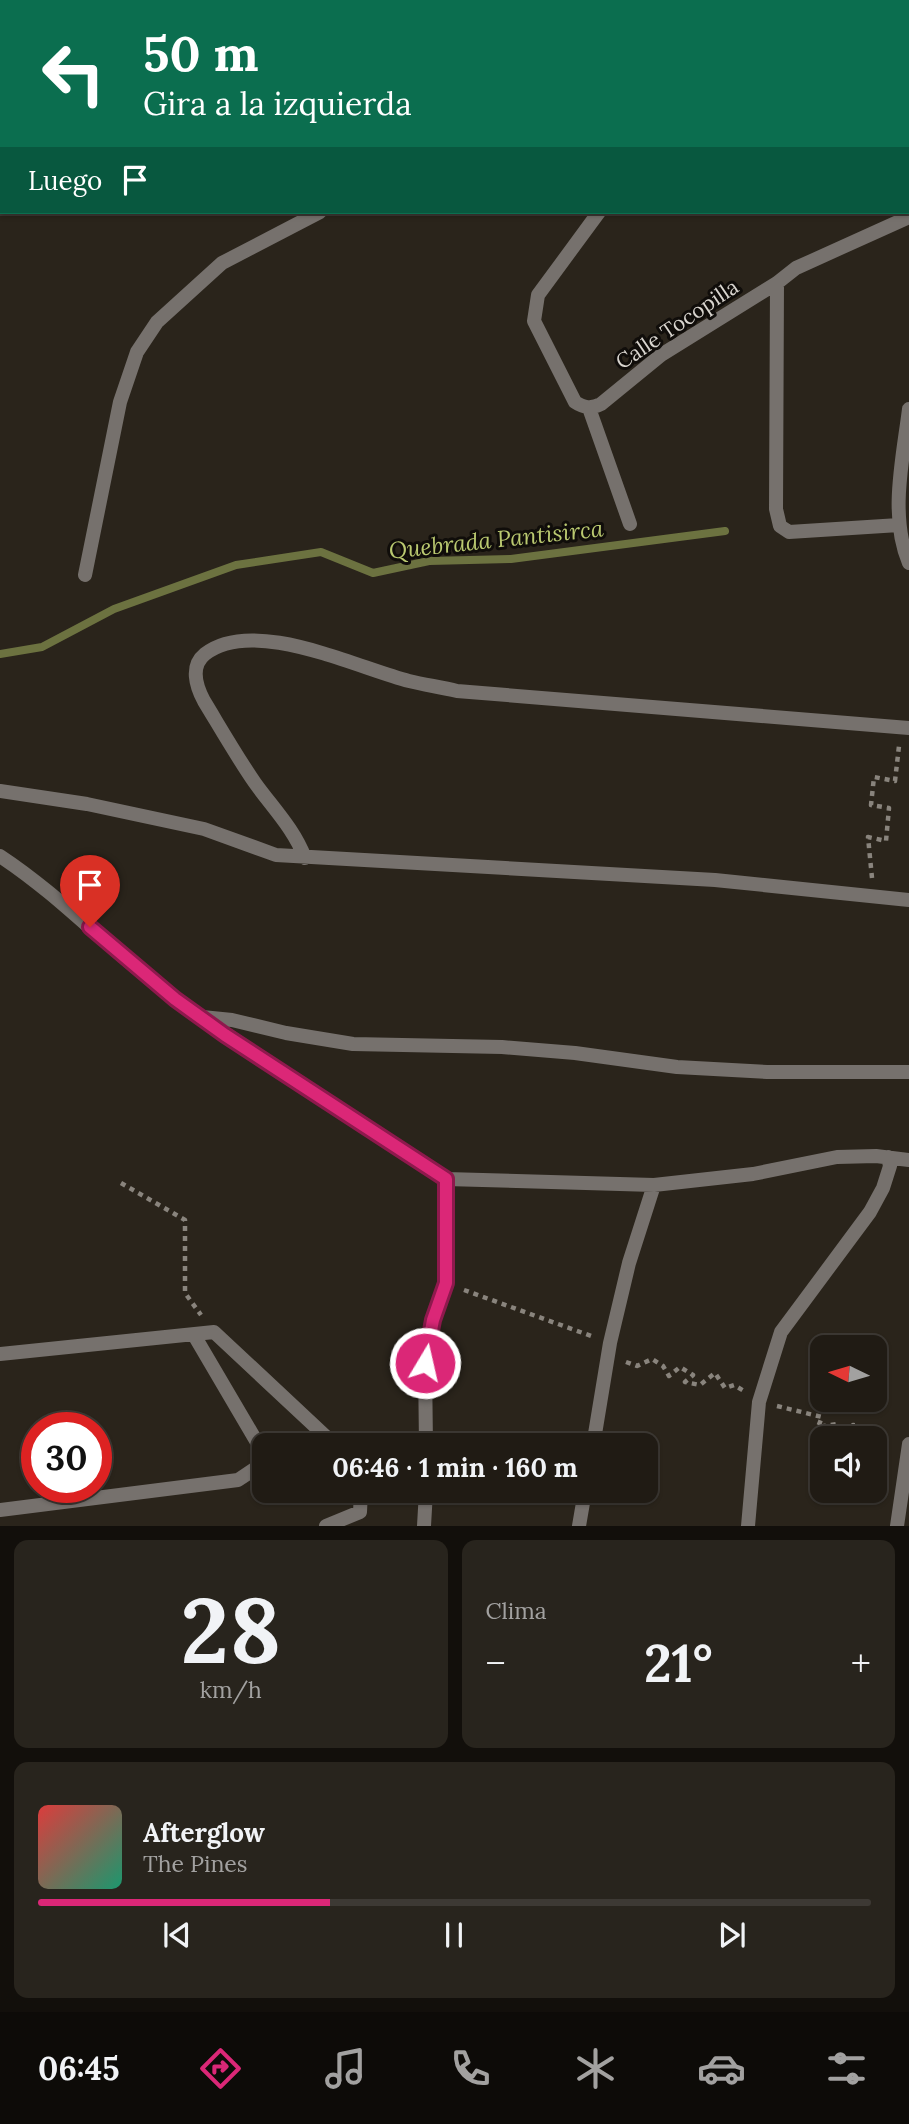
<!DOCTYPE html>
<html lang="es">
<meta charset="utf-8">
<style>
body{margin:0;font-family:Lora,serif;background:#28241d;color:#f1f3f6;height:100vh;display:flex;flex-direction:column;font-size:26px;white-space:nowrap}
*{box-sizing:border-box;margin:0}
p{font-size:23px;color:#a2a1a0}
.icon{flex:none;width:38px;height:38px;fill:none;stroke:currentColor;stroke-width:2;stroke-linecap:round;stroke-linejoin:round}
.map{position:relative;height:1526px;overflow:hidden}
.side{display:flex;flex-direction:column;gap:14px;padding:14px;background:#120f0b;flex:1}
.side>*{flex:none}
.guide{position:absolute;left:0px;top:0px;width:910px;height:214px;box-shadow:0 2px 5px #0004,0 0 0 2px #3d3934;background:#0b6e4f;color:#fff;overflow:hidden}
.needle{width:46px;rotate:275deg}
.fabs{position:absolute;left:810px;top:1335px;display:grid;gap:14px}
.fabs a{display:grid;place-items:center;width:77px;height:77px;border-radius:14px;background:#201b14;box-shadow:0 2px 5px #0004,0 0 0 2px #3d3934;font-size:35px}
.speed{position:absolute;left:21px;top:1412px;display:flex;gap:14px;font-size:35px;font-weight:700;text-align:center}
.speed>*{display:grid;place-content:center;width:91px;height:91px;border-radius:50%;background:#201b14;box-shadow:0 2px 5px #0004,0 0 0 2px #3d3934;line-height:1}
.speed .limit{border:10px solid #d22;background:#fff;color:#111}
.pin{position:absolute;display:grid;place-items:center;width:60px;height:60px;color:#fff;margin:-72px -30px;border-radius:50% 50% 50% 0;rotate:-45deg;box-shadow:0 0 7px #0007}
.pin .icon{rotate:45deg}
.me{position:absolute;width:77px;margin:-38px;rotate:9deg;stroke-linejoin:round;filter:drop-shadow(0 0 5px #0008)}
.turn{display:flex;align-items:center;gap:24px;height:147px;padding:0 28px;font-size:32px}
.turn .icon{width:91px;height:91px;stroke-width:2.5}
.turn b{display:block;font-size:49px;line-height:60px}
.then{display:flex;align-items:center;height:66px;padding:0 28px;background:#0003;gap:14px;font-size:26px}
.big{font-size:52px;font-weight:700;line-height:1.1}
.side .card{flex:1;display:flex;flex-direction:column;justify-content:center;gap:10px;min-width:0;padding:0 24px;border-radius:14px;background:#28241d}
.side .dial{align-items:center;gap:0}
.dial b{font-size:91px;line-height:1}
.song{display:flex;align-items:center;gap:21px}
.cover{width:84px;height:84px;border-radius:10px;background:linear-gradient(135deg,hsl(0 70% 55%),hsl(160 70% 35%))}
.played{height:7px;border-radius:4px;background:linear-gradient(90deg,#db2777 35%,#3d3934 35%)}
.keys{display:flex;justify-content:space-around;direction:ltr}
.heat{display:flex;justify-content:space-between;align-items:center;font-size:38px;direction:ltr}
.side .tiles{flex:1;display:grid;gap:14px;grid-template-columns:1fr 1fr}
.card:last-child{grid-column:span 2}
.trip{position:absolute;left:252px;top:1433px;width:406px;height:70px;border-radius:14px;background:#201b14;box-shadow:0 2px 5px #0004,0 0 0 2px #3d3934;font-weight:700;line-height:70px;text-align:center}
.tabs{display:flex;height:112px;justify-content:space-around;align-items:center;background:#0d0b08;color:#a2a1a0}
.tabs .icon{width:49px;height:49px}
.tabs .active{color:#db2777}
.tabs b{font-size:32px;color:#f1f3f6}
.map>svg:first-child{display:block}
.lines{fill:none;stroke-linecap:round;stroke-linejoin:round}
.stream{stroke:#6c7240;stroke-width:8}
.path{stroke:#89847d;stroke-width:4.5;stroke-dasharray:5 5;stroke-linecap:butt}
.pedestrian{stroke:#76716d;stroke-width:14}
.minor{stroke:#76716d;stroke-width:14}
.route-casing{stroke:#8e194d;stroke-width:18}
.route{stroke:#db2777;stroke-width:12}
.labels{text-anchor:middle;dominant-baseline:central;stroke-width:6;stroke-linejoin:round;paint-order:stroke}
.street-label{font-size:21px;fill:#d9d5cf;stroke:#100d0a}
.water-label{font-size:23px;font-style:italic;fill:#bac970;stroke:#100d0a}
</style>
<div class="map">
<svg width="909" height="1526" viewBox="0 0 909 1526">
<rect width="100%" height="100%" fill="#2a241b"/>
<g class="lines">
<path class="stream" d="M0 654 42 647 114 609 236 565 321 552 373 573 429 561 511 559 725 531"/>
<path class="path" d="M767 2 770 0
M908 118 909 117
M872 878 868 837 886 841 889 808 871 805 874 777 895 781 899 746
M121 1183 185 1220V1293L201 1315
M464 1290 594 1337
M626 1362 637 1366 652 1359 663 1366 669 1376 680 1367 693 1375 685 1382 700 1385 715 1373 725 1388 734 1385 744 1391
M777 1406 822 1417 818 1427 838 1424 846 1438
M850 1438 853 1425 868 1428 872 1438
M875 1448 888 1451"/>
<path class="pedestrian" d="M88 2 89 0"/>
<path class="minor" d="M492 0 497 2
M0 53 2 54
M599 212 538 295 534 321 575 402C584 408 591 409 601 404L661 355 777 283
M589 408 630 524
M909 409C903 458 889 516 909 563
M899 525 789 532 780 526 776 509 777 283 796 268 909 217
M85 575 120 402 137 352 157 322 222 263 320 212
M0 791 87 804 204 829 276 855 715 880 909 900
M0 856C64 898 115 956 177 1000 265 1062 356 1119 446 1179
M305 858C294 829 273 808 255 783 237 757 221 729 204 701 196 686 190 666 205 654 253 616 357 668 409 681 425 685 441 687 457 691L909 728
M202 1017 232 1020 286 1033 353 1044 502 1047 575 1053 677 1067 767 1072H909
M446 1179 654 1185 753 1174 837 1157 876 1156 909 1160
M0 1354 214 1332 336 1446
M426 1446 425 1363 433 1320 446 1283V1179
M593 1446 610 1343 629 1263 654 1185
M0 1510 238 1480 262 1464 258 1444 194 1335
M326 1526 360 1512 361 1491
M424 1526 426 1491
M579 1526 585 1491
M748 1526 759 1402 781 1332 870 1212 883 1188 890 1166 888 1157
M897 1526 909 1444"/>
</g>
<g class="lines">
<g class="route-casing">
<path id="route" d="M90 927 175 999 225 1035 446 1179V1283L433 1320 425 1363"/>
</g>
<use href="#route" class="route"/>
</g>
<g class="labels">
<g class="street-label">
<text transform="translate(677 324) rotate(-34)">Calle Tocopilla</text>
</g>
<g class="water-label">
<text transform="translate(496 539) rotate(-6)">Quebrada Pantisirca</text>
</g>
</g>
</svg>
<div class="fabs">
<a><svg class="needle" viewBox="-14 -14 28 28"><path d="M0-13l5 13h-10z" fill="#e53935"/><path d="M0 13l5-13h-10z" fill="#a2a1a0"/></svg></a>
<a><svg class="icon" aria-label="sound" viewBox="0 0 24 24"><path d="M4 9h4l5-4v14l-5-4H4zM17 9q2 3 0 6"/></svg></a>
</div>
<div class="speed"><div class="limit">30</div></div>
<div class="pin" style="left:90px;top:927px;background:#d93025"><svg class="icon" aria-label="arrive" viewBox="0 0 24 24"><path d="M6 21V4h12l-3 4 3 4H6"/></svg></div>
<svg class="me" style="left:425px;top:1363px" viewBox="-20 -20 40 40"><circle r="17" fill="#db2777" stroke="#fff" stroke-width="3"/><path d="M0-11L8 9 0 5-8 9z" fill="#fff"/></svg>
<div class="trip">06:46 · 1 min · 160 m</div>
<div class="guide">
<div class="turn"><svg class="icon" aria-label="left" viewBox="0 0 24 24"><path d="M17 20v-9H6M10 6l-5 5 5 5"/></svg><div><b>50 m</b>Gira a la izquierda</div></div>
<div class="then">Luego<svg class="icon" aria-label="arrive" viewBox="0 0 24 24"><path d="M6 21V4h12l-3 4 3 4H6"/></svg></div>
</div>
</div>
<section class="side">
<div class="tiles">
<div class="card dial"><b>28</b><p>km/h</p></div>
<div class="card"><p>Clima</p>
<div class="heat"><a>−</a><b class="big">21°</b><a>+</a></div>
</div>
<div class="card">
<div class="song"><i class="cover"></i><div><b>Afterglow</b><p>The Pines</p></div></div>
<div class="played"></div>
<div class="keys"><svg class="icon" aria-label="previous" viewBox="0 0 24 24"><path d="M18 5L8 12l10 7zM5 5v14"/></svg><svg class="icon" aria-label="pause" viewBox="0 0 24 24"><path d="M8 5v14M16 5v14"/></svg><svg class="icon" aria-label="next" viewBox="0 0 24 24"><path d="M6 5l10 7-10 7zM19 5v14"/></svg></div>
</div>
</div>
</section>
<nav class="tabs">
<b>06:45</b>
<svg class="icon active" aria-label="directions" viewBox="0 0 24 24"><path d="M12 3l9 9-9 9-9-9zM9 14v-3h6M13 9l2 2-2 2"/></svg>
<svg class="icon" aria-label="music" viewBox="0 0 24 24"><path d="M9 18V5l10-2v13"/><circle cx="6" cy="18" r="3"/><circle cx="16" cy="16" r="3"/></svg>
<svg class="icon" aria-label="phone" viewBox="0 0 24 24"><path d="M5 4h4l2 5-3 2q2 4 5 5l2-3 5 2v4C11 20 4 13 5 4z"/></svg>
<svg class="icon" aria-label="climate" viewBox="0 0 24 24"><path d="M12 3v18M4 7l16 10M4 17L20 7"/></svg>
<svg class="icon" aria-label="car" viewBox="0 0 24 24"><path d="M5 17H2v-5l4-1 3-4h7l3 4 3 1v5h-3M9 17h6M6 11h13"/><circle cx="7" cy="17" r="2"/><circle cx="17" cy="17" r="2"/></svg>
<svg class="icon" aria-label="filters" viewBox="0 0 24 24"><path d="M4 7h16M4 17h16"/><circle cx="9" cy="7" r="2"/><circle cx="15" cy="17" r="2"/></svg>
</nav>
